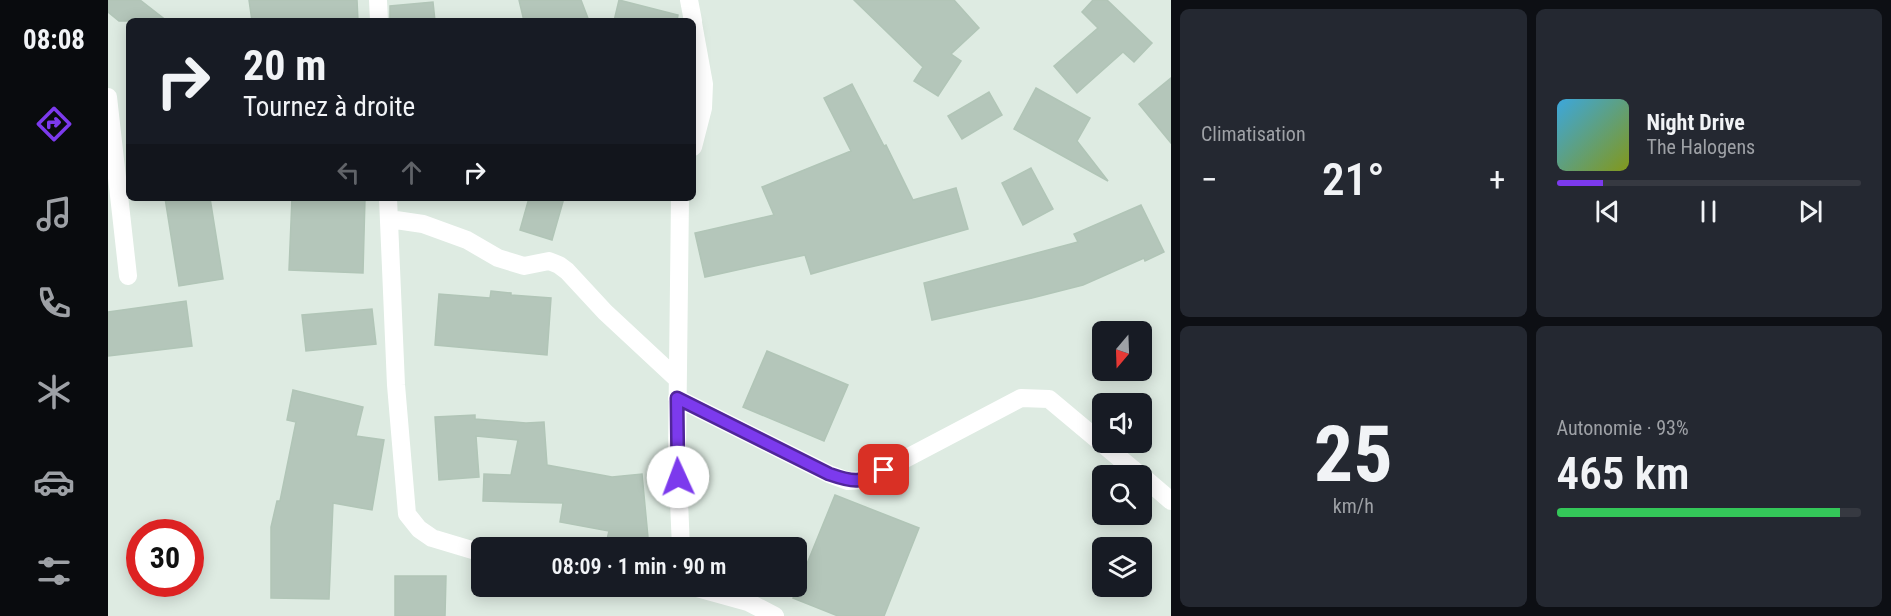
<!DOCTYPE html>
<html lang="fr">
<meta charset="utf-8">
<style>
body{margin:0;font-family:"Roboto Condensed",sans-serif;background:#242831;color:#f1f3f6;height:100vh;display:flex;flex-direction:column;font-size:22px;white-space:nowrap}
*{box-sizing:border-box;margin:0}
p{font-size:20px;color:#9ea1a6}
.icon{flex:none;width:33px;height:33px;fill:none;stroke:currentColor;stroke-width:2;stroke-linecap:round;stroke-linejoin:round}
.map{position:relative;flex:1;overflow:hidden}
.sheet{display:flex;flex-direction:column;gap:9px;padding:9px;background:#0d0f14;width:720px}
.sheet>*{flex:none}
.hud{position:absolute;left:18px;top:18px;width:570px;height:183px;border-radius:9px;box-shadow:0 3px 15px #0003;background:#171b24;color:#f1f3f6;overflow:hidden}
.needle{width:39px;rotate:199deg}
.controls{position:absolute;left:984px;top:321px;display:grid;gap:12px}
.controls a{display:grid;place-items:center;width:60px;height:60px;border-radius:9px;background:#171b24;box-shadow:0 3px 15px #0003;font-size:30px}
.speed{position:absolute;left:18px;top:519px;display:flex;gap:12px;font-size:30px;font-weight:700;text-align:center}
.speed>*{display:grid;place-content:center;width:78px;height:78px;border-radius:50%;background:#171b24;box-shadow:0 3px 15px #0003;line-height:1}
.speed .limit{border:9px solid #d22;background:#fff;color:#111}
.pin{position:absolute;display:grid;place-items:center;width:51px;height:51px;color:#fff;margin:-26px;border-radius:12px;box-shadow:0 3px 9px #0006}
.me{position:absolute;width:66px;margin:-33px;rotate:358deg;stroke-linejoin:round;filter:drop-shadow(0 0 4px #0008)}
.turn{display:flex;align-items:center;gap:21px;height:126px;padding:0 18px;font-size:27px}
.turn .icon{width:78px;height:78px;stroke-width:2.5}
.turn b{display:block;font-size:42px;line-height:51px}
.lanes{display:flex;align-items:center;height:57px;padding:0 18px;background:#0003;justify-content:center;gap:30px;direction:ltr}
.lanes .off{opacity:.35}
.big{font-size:45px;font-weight:600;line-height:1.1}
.sheet .card{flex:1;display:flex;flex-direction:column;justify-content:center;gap:9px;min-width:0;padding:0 21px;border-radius:9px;background:#242831}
.sheet .dial{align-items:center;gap:0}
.dial b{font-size:78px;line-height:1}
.song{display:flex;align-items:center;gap:18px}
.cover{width:72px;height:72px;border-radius:9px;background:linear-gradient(135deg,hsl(200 70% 55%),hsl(70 70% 35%))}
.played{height:6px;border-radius:3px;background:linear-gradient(90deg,#7c3aed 15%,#363941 15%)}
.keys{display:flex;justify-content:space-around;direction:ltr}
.heat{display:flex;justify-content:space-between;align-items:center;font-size:33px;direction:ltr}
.charge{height:9px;border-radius:4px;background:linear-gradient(90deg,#34c759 93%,#363941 0)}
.sheet .tiles{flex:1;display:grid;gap:9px;grid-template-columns:repeat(2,1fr)}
.trip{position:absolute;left:363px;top:537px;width:336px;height:60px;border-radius:9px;background:#171b24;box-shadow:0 3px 15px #0003;font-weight:600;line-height:60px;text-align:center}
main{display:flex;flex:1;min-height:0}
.tab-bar{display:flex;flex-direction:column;width:108px;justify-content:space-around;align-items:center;background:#090b0e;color:#9ea1a6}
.tab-bar .icon{width:42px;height:42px}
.tab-bar .current{color:#7c3aed}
.tab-bar b{font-size:27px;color:#f1f3f6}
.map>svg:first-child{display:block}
.building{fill:#b4c6ba;stroke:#b1c5b7;stroke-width:1.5}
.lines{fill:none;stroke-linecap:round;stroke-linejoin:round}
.street{stroke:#fff;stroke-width:18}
.route-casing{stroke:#51269a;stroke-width:15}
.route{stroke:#7c3aed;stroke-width:10}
</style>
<main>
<nav class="tab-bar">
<b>08:08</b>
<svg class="icon current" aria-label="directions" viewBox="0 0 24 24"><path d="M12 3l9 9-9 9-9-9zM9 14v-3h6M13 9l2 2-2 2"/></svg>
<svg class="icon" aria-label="music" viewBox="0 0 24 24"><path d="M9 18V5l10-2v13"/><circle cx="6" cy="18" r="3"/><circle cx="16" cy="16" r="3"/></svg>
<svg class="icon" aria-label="phone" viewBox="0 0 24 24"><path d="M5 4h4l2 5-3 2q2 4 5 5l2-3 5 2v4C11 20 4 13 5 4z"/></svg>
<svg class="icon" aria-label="climate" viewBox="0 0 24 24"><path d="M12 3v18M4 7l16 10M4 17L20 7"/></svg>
<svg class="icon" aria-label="car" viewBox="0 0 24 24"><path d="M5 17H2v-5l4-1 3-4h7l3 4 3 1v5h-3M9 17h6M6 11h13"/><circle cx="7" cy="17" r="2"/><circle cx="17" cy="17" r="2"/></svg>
<svg class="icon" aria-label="filters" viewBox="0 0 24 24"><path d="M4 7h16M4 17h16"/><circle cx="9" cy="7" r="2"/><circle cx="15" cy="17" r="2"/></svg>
</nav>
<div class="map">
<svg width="1063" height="616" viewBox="0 0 1063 616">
<rect width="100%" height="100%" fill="#deebe2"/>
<path class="building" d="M0 0H32L59 21H11L0 12Z
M141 0H249L250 21H144Z
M411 0H473L481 21H416Z
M511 0 570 15 569 21H506Z
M746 0H846L871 28 843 54 853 61 830 96 806 81 815 67Z
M985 0H999L1044 43 1026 62 1015 52 969 93 946 66 990 28 974 12Z
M325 2 327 21H282V6Z
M1063 78V143L1031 104Z
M744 84 776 146 778 145 805 200 848 188 860 229 703 274 697 255 597 277 587 233 666 215 654 187 743 151 716 98Z
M928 88 982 118 969 141 1000 181 906 129Z
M881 92 894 115 854 139 840 116Z
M923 168 945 209 915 225 894 183Z
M57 198H102L115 279 71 286Z
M184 198H257L255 273 181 270Z
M421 198H456L444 240 412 230Z
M1033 205 1056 252 1037 261 1036 258 975 285 924 298 824 320 816 283 970 242 966 234Z
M383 291 403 293V295L443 298 439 355 327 345 331 294 382 298Z
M78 301 84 346 0 356V312Z
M264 309 268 344 198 351 194 315Z
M659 351 740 385 716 441 635 407Z
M185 390 255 407 248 436 276 440 264 510 225 503 221 599 163 598V527L169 501H172L188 422 179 420Z
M367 415V419L418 423 436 422 439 465 504 477 534 474 541 548H497L501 531 452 522 455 503 375 501 376 474 403 475 410 440 368 436 371 477 331 480 327 417Z
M727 495 811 528 776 616H730L685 598Z
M287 576H338L337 616H287Z"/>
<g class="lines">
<path class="street" d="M270 0 271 21
M581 0 585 21
M585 23 596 84 595 108 585 147
M0 97 20 276
M280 198 288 385 299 514 311 529 324 538 374 553
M572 198 569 454 573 548
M281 219 315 224 359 240 390 258 416 266 441 261 451 265 459 271 497 312 569 379
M569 398 721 474 740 481 757 480 913 398 941 399 1033 476
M1034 476 1063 501
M582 586 640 602 667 616"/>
</g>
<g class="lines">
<g class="route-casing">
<path id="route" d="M570 477 569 398 721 474C747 483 752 483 776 470"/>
</g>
<use href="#route" class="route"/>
</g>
</svg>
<div class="controls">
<a><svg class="needle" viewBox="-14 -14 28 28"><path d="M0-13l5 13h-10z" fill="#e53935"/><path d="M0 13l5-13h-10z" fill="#9ea1a6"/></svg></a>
<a><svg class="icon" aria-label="sound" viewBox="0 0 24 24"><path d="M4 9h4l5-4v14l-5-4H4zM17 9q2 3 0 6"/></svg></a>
<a><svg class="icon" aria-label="search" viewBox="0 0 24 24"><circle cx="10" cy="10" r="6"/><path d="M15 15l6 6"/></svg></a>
<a><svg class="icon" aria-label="layers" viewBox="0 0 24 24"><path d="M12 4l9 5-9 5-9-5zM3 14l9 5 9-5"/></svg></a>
</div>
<div class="speed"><div class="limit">30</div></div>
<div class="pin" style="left:776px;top:470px;background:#d93025"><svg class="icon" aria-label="arrive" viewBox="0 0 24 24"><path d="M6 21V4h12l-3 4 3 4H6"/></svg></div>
<svg class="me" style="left:570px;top:477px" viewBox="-20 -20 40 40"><circle r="19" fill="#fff"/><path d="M0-13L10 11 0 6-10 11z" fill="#7c3aed"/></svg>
<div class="trip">08:09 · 1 min · 90 m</div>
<div class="hud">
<div class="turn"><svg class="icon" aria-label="right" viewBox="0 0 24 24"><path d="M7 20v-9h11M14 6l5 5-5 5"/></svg><div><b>20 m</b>Tournez à droite</div></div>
<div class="lanes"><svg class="icon off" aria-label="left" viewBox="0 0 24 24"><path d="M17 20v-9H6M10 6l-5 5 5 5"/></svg><svg class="icon off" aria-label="ahead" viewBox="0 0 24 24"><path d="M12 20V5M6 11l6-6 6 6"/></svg><svg class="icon" aria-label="right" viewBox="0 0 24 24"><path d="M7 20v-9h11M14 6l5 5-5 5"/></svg></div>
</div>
</div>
<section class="sheet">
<div class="tiles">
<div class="card"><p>Climatisation</p>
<div class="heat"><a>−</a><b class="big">21°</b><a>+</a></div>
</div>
<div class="card">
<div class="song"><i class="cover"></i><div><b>Night Drive</b><p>The Halogens</p></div></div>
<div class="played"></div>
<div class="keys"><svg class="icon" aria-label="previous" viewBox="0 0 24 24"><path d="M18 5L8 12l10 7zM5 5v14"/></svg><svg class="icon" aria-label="pause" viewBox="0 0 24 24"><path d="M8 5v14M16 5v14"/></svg><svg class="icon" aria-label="next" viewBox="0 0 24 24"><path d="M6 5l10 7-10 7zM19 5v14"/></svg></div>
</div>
<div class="card dial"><b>25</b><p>km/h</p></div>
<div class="card"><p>Autonomie · 93%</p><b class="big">465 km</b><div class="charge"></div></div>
</div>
</section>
</main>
